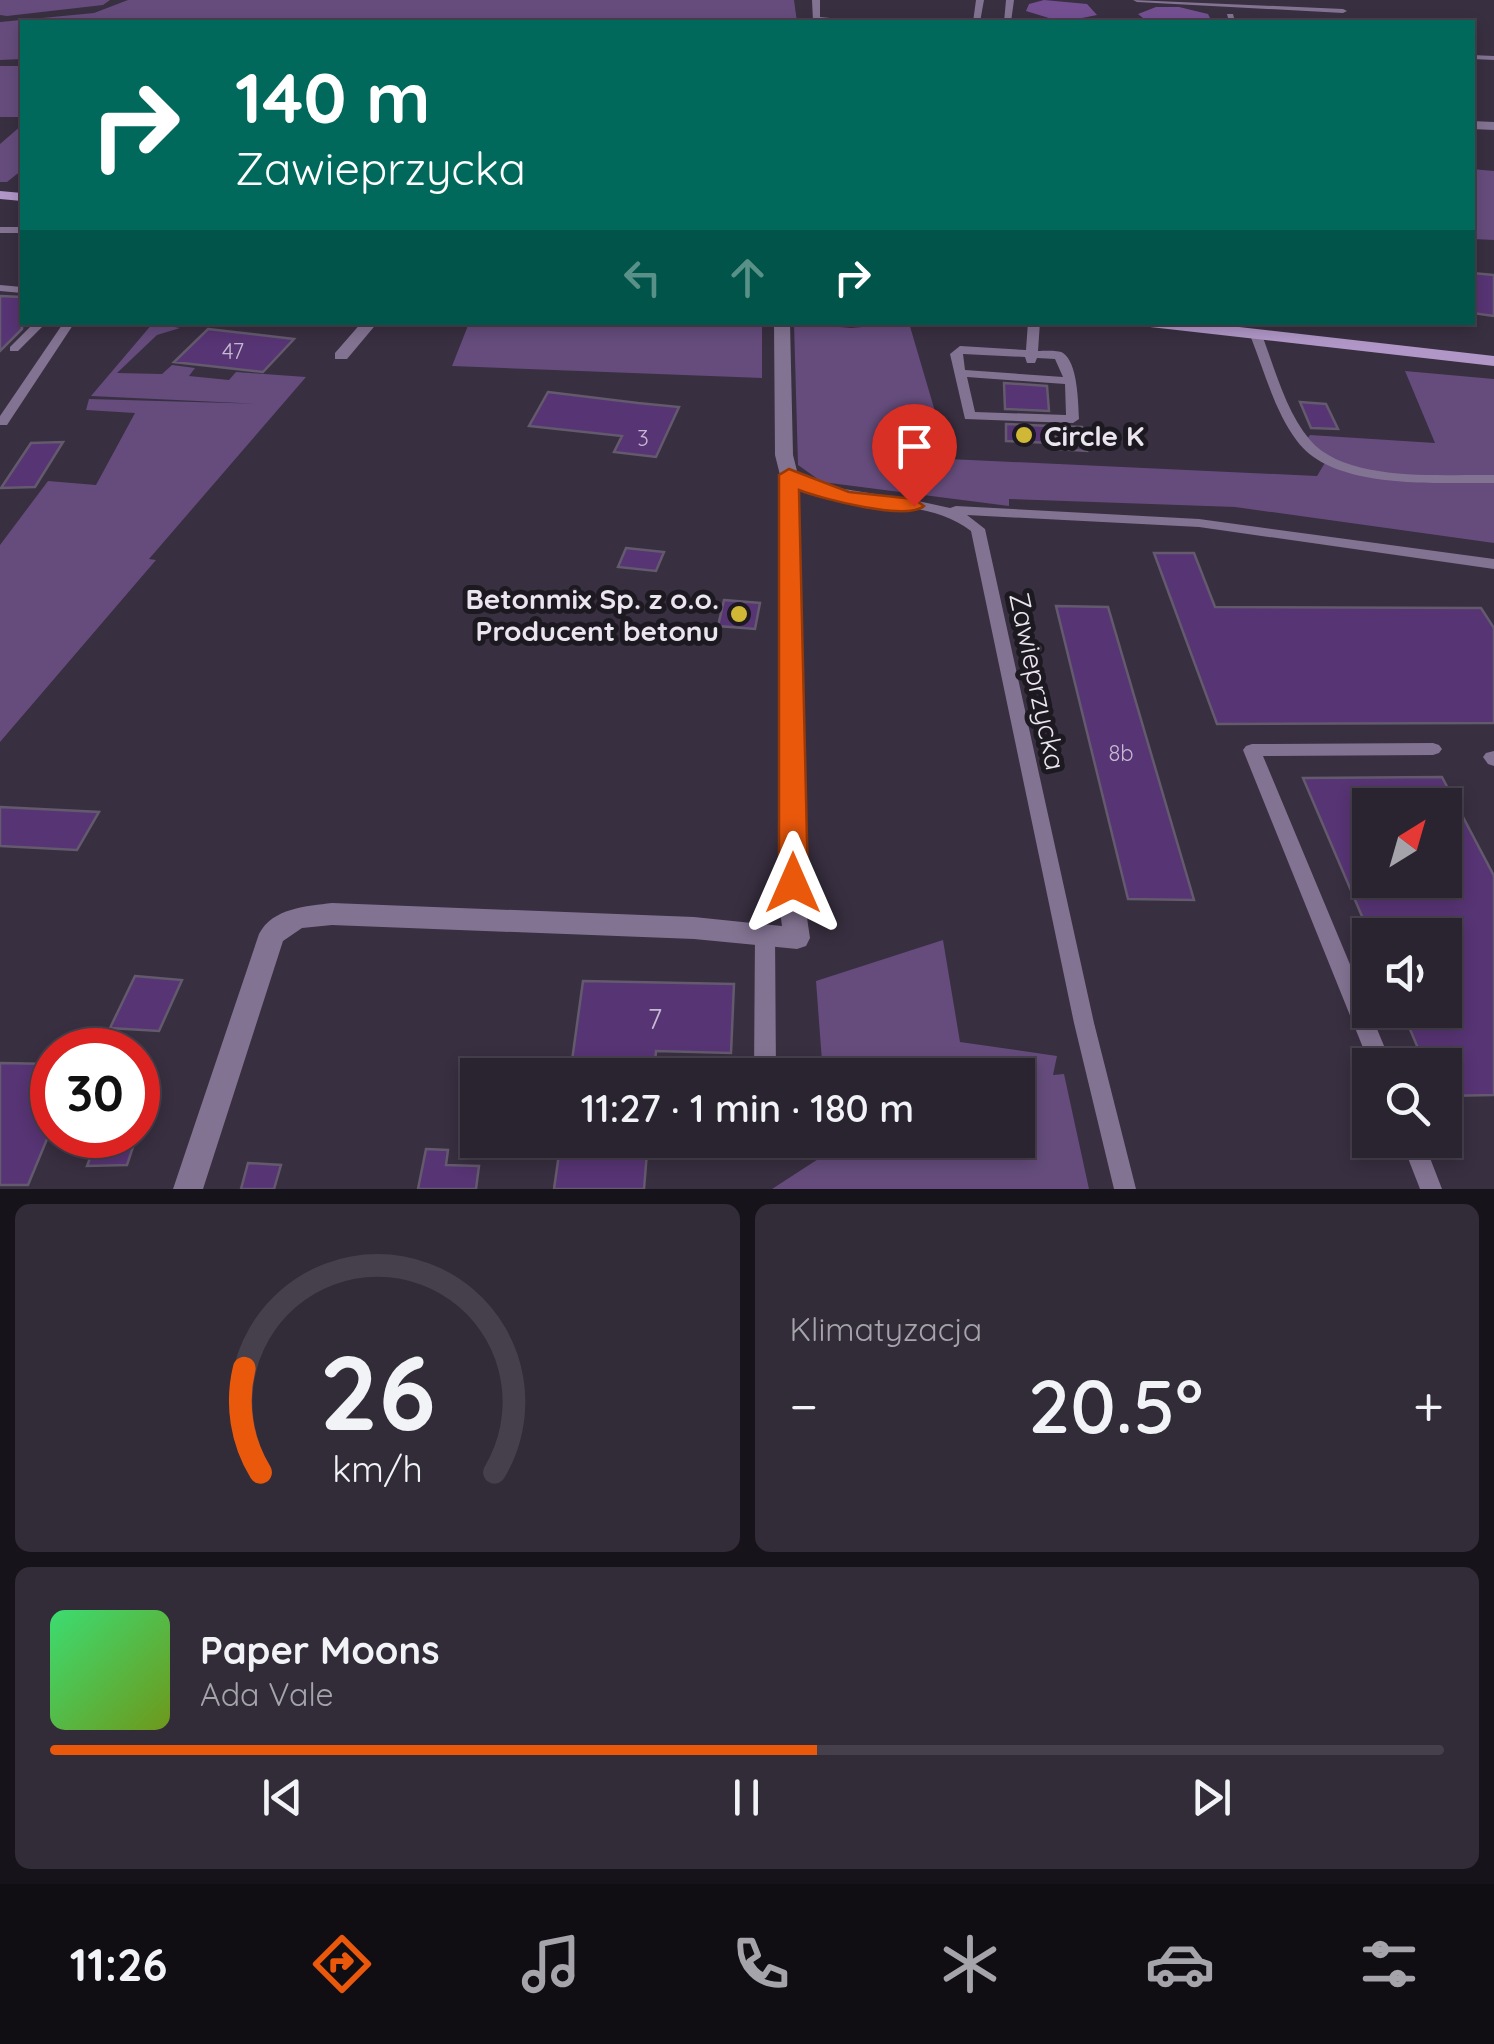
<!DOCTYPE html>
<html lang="pl">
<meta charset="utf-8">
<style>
body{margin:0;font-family:Quicksand,sans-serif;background:#322b38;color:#f1f3f6;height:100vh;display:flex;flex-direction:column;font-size:38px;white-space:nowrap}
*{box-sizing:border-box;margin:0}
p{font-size:32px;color:#a5a4ab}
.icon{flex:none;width:55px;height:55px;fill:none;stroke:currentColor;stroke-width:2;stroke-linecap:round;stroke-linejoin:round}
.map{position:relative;height:1189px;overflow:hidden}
.panel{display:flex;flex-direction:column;gap:15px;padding:15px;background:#17131a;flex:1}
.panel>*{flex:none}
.banner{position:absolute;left:20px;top:20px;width:1455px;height:305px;border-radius:0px;box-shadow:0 5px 15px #0003,0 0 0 2px #46404c;background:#00695c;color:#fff;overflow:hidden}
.needle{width:65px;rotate:37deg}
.controls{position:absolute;left:1352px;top:788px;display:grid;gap:20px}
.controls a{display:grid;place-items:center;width:110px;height:110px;border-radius:0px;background:#2a2330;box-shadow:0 5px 15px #0003,0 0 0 2px #46404c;font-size:50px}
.speed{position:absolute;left:30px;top:1028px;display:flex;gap:20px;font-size:50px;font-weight:700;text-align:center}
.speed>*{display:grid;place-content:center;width:130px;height:130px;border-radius:50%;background:#2a2330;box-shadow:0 5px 15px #0003,0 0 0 2px #46404c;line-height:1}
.speed .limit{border:15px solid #d22;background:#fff;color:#111}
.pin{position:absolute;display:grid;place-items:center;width:85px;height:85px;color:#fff;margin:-102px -42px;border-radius:50% 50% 50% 0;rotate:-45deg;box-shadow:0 0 10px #0007}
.pin .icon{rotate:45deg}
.me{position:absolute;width:110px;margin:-55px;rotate:0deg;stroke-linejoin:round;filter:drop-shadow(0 0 8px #0008)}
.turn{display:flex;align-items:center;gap:35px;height:210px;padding:0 50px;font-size:45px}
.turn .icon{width:130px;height:130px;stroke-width:2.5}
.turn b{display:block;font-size:70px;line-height:85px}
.lanes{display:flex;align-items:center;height:95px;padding:0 50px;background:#0003;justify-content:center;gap:50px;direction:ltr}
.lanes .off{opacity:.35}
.big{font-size:75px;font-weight:600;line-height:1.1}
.panel .card{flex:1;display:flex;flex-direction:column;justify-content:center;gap:15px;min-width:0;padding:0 35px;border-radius:15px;background:#322b38}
.panel .dial{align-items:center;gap:0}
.dial svg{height:260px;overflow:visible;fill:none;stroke:#46404c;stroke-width:7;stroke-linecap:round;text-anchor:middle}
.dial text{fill:#f1f3f6;stroke:none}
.song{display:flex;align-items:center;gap:30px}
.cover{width:120px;height:120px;border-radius:15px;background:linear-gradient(135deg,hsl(140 70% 55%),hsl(80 70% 35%))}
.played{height:10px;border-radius:5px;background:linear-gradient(90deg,#ea580c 55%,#46404c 55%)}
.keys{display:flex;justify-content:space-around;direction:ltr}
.heat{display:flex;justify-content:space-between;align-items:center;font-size:55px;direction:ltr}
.panel .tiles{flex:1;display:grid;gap:15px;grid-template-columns:1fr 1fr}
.card:last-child{grid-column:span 2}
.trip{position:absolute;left:460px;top:1058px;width:575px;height:100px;border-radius:0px;background:#2a2330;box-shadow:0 5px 15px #0003,0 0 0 2px #46404c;font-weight:600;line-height:100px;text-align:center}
.menu{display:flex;height:160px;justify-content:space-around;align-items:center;background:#110e13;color:#a5a4ab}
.menu .icon{width:70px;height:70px}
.menu .selected{color:#ea580c}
.menu b{font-size:45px;color:#f1f3f6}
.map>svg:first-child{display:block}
.green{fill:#654c7c}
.water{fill:#745092}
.building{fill:#573474;stroke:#635a6d;stroke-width:2.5;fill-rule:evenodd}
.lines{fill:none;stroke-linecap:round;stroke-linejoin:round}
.lane{fill:#837392;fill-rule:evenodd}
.street{fill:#837392;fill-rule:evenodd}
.secondary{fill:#b097c7;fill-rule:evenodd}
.route{fill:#ea580c;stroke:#983908;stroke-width:2.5}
.poi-dot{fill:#d0b736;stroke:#1d1921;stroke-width:4}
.labels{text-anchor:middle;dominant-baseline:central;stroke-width:10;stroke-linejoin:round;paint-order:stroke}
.number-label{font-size:22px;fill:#c6b9d1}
.poi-label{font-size:28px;font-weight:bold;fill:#ebe5f0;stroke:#1d1921;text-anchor:start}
.street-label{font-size:28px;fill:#ebe5f0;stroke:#1d1921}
.near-number-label{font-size:28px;fill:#c6b9d1}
</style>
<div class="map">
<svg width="1494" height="1189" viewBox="0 0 1494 1189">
<rect width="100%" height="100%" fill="#382f40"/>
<path class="green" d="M0 0H110L103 5 7 16 0 15Z
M128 0H794L797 22H511L508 18 477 22H22V59L0 60V22L94 13Z
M0 66H22V117H0Z
M22 125V170L7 182H0V144Z
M1472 169 1494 171V240L1473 239Z
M153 323 180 328 157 335 117 373 162 374 172 365 195 368 189 376 229 380 236 372 306 377 149 559 156 560 0 742V545L48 481 96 485 135 413 86 410 89 399 262 404 91 396Z
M469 323H762V378L452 366Z
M794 323 851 328 909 323 949 459 1317 476 1326 461 1304 443 1310 435 1435 443 1405 371 1494 379V543L1235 507 1009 499V506L822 482 798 465Z
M943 940 960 1042 1057 1056 1053 1075 1064 1074 1089 1189H772L829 1152V1140H1018V1075H823L816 981Z"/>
<path class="water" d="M1044 0 1087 4 1097 15 1062 22 1026 11 1029 4Z
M1179 7 1208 14 1212 22H1148L1138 14 1156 7Z"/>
<path class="building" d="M1472 273 1494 275V316L1472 313Z
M0 296 22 297V329L0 351Z
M208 329 294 339 263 372 174 362Z
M1004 383 1047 386 1049 411 1005 409Z
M548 392 638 403 679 407 656 457 614 452 622 436 529 426Z
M1300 402 1326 404 1338 429 1311 428Z
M1006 424 1051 426 1052 443 1006 441Z
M1055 426 1082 427 1087 451 1057 449Z
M63 442 35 487 1 488 31 443Z
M626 548 664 552 656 571 618 567Z
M1154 553H1194L1215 607 1481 608 1494 628V723L1217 724Z
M724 600 760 603 755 629 718 626Z
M1056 606 1108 607 1194 900 1128 899Z
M1442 777 1494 876V1095L1445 1096V1065H1425L1402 1010H1445V935H1370L1303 778ZM1370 805H1445V880H1370Z
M0 807 99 812 77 850 0 846Z
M135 976 182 980 159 1031 110 1028Z
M583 981 734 984 731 1053 656 1051 654 1075H570Z
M0 1063 52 1064V1127L28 1185H0Z
M99 1135H137L127 1165 87 1166Z
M561 1140H648L644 1189H554Z
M426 1149 448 1150 446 1165 479 1166 476 1189H418Z
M248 1163 281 1165 274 1189H241Z"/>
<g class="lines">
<path class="lane" d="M812 0H820V17L870 22 813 21Z
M976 0H984L980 22H973Z
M1006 0H1014L1011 22H1004Z
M1133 0 1343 9 1347 11 1343 13 1137 2Z
M1227 14H1233L1235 22H1229Z
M1472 55 1494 56V60L1472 59Z
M0 227H22V233H0Z
M0 285 22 287V293L0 291Z
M35 322H47L18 351H10V347Z
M64 322H75L7 425H0V416Z
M1028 322H1040L1038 351C1044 351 1058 350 1063 353 1078 363 1078 403 1079 419L1073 423 965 419 950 354 960 346 1026 350ZM963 354 1025 357 1027 363H1035L1037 358 1055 359 1063 377 965 370ZM967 377 1065 384 1066 415 975 412Z
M1256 332 1262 335C1275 369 1286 412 1310 440 1347 483 1441 474 1494 475V483C1438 482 1334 491 1297 441 1274 410 1264 370 1250 335Z
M789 471 838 488 918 501 950 508 956 506 1199 519 1494 559V569L1199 527 967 515 985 529 1094 1023 1136 1189H1114L1074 1023 971 531C941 508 903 507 867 502 838 497 811 490 784 478L782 475Z
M1433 743 1439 745 1442 749 1439 753 1433 755 1263 756 1392 1065H1370L1243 750 1246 746 1252 744Z
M1494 751V766L1488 764 1483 757 1486 753Z
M765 926 772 928 775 934 776 1075H754L755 934 758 928Z
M1401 1140H1423L1442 1189H1420Z"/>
<path class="street" d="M816 16 819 17 822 22H812L811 19Z
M1472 121 1494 122V130L1472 129Z
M362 322H378L347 359H335V353Z
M774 322H790L793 455 798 475 805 904 810 938 806 946 797 949 694 939 332 925 302 928 283 941 203 1189H173L259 934C272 908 307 906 332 903L694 917 782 926 779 904 780 475 775 455Z"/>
<path class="secondary" d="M0 191 22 193V201L0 199Z
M1143 322H1195L1494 356V366L1150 327Z"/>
</g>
<path class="route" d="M789 469 849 492 914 499 924 506C907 521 822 499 799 490L808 883 803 891H783L779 883V475Z"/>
<g class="poi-dot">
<circle cx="1024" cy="435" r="10"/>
<circle cx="739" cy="614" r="10"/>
</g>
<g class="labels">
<g class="number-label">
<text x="233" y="351">47</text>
<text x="643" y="438">3</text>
<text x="1121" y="753">8b</text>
</g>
<g class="poi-label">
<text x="1044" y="435">Circle K</text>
<text x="719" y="598" text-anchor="end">Betonmix Sp. z o.o.<tspan x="719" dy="32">Producent betonu</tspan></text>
</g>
<g class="street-label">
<text transform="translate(1038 681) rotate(78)">Zawieprzycka</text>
</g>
<g class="near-number-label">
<text x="655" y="1018">7</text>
</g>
</g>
</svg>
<div class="controls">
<a><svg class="needle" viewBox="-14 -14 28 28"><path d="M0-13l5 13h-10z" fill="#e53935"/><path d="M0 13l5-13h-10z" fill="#a5a4ab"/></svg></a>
<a><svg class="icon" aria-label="sound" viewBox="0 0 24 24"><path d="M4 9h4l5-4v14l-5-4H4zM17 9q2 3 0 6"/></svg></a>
<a><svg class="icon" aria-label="search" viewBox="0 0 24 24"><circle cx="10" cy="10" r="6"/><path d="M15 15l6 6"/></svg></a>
</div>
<div class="speed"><div class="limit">30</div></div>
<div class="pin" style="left:914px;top:506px;background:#d93025"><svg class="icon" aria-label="arrive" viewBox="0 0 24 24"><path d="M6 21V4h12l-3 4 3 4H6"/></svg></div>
<svg class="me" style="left:793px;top:883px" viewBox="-20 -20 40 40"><path d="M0-17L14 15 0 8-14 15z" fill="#ea580c" stroke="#fff" stroke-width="4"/></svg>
<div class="trip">11:27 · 1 min · 180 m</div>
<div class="banner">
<div class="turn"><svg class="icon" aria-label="right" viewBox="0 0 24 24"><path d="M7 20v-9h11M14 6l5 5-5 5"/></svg><div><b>140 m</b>Zawieprzycka</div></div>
<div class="lanes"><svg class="icon off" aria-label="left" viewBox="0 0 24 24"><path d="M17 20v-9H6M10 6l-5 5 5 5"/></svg><svg class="icon off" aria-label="ahead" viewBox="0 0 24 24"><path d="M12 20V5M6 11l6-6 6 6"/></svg><svg class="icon" aria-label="right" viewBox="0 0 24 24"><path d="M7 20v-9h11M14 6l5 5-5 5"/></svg></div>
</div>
</div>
<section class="panel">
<div class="tiles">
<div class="card dial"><svg viewBox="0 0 100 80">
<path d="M14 69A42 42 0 1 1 86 69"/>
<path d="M14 69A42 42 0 0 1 9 37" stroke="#ea580c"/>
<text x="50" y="56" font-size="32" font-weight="700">26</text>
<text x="50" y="72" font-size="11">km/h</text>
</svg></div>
<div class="card"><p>Klimatyzacja</p>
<div class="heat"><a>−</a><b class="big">20.5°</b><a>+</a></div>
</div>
<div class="card">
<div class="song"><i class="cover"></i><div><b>Paper Moons</b><p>Ada Vale</p></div></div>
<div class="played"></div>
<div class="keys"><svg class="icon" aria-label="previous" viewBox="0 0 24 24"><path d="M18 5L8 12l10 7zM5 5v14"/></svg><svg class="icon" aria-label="pause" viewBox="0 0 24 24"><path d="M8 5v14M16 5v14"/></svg><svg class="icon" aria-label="next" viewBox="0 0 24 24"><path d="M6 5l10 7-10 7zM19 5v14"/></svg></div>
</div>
</div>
</section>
<nav class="menu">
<b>11:26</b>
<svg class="icon selected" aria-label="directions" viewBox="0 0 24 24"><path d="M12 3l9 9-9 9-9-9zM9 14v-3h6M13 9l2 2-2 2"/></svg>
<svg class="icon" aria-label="music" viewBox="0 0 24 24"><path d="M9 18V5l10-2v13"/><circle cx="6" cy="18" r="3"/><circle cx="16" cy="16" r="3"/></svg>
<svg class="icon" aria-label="phone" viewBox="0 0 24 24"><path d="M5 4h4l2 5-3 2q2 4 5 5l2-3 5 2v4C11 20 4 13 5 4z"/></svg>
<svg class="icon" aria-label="climate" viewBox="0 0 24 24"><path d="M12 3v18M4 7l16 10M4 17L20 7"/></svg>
<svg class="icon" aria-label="car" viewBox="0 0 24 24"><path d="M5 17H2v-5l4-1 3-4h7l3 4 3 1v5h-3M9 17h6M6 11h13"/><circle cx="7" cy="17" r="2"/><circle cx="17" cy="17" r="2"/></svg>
<svg class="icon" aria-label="filters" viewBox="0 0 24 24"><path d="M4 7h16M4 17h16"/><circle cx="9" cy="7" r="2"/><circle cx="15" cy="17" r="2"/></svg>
</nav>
